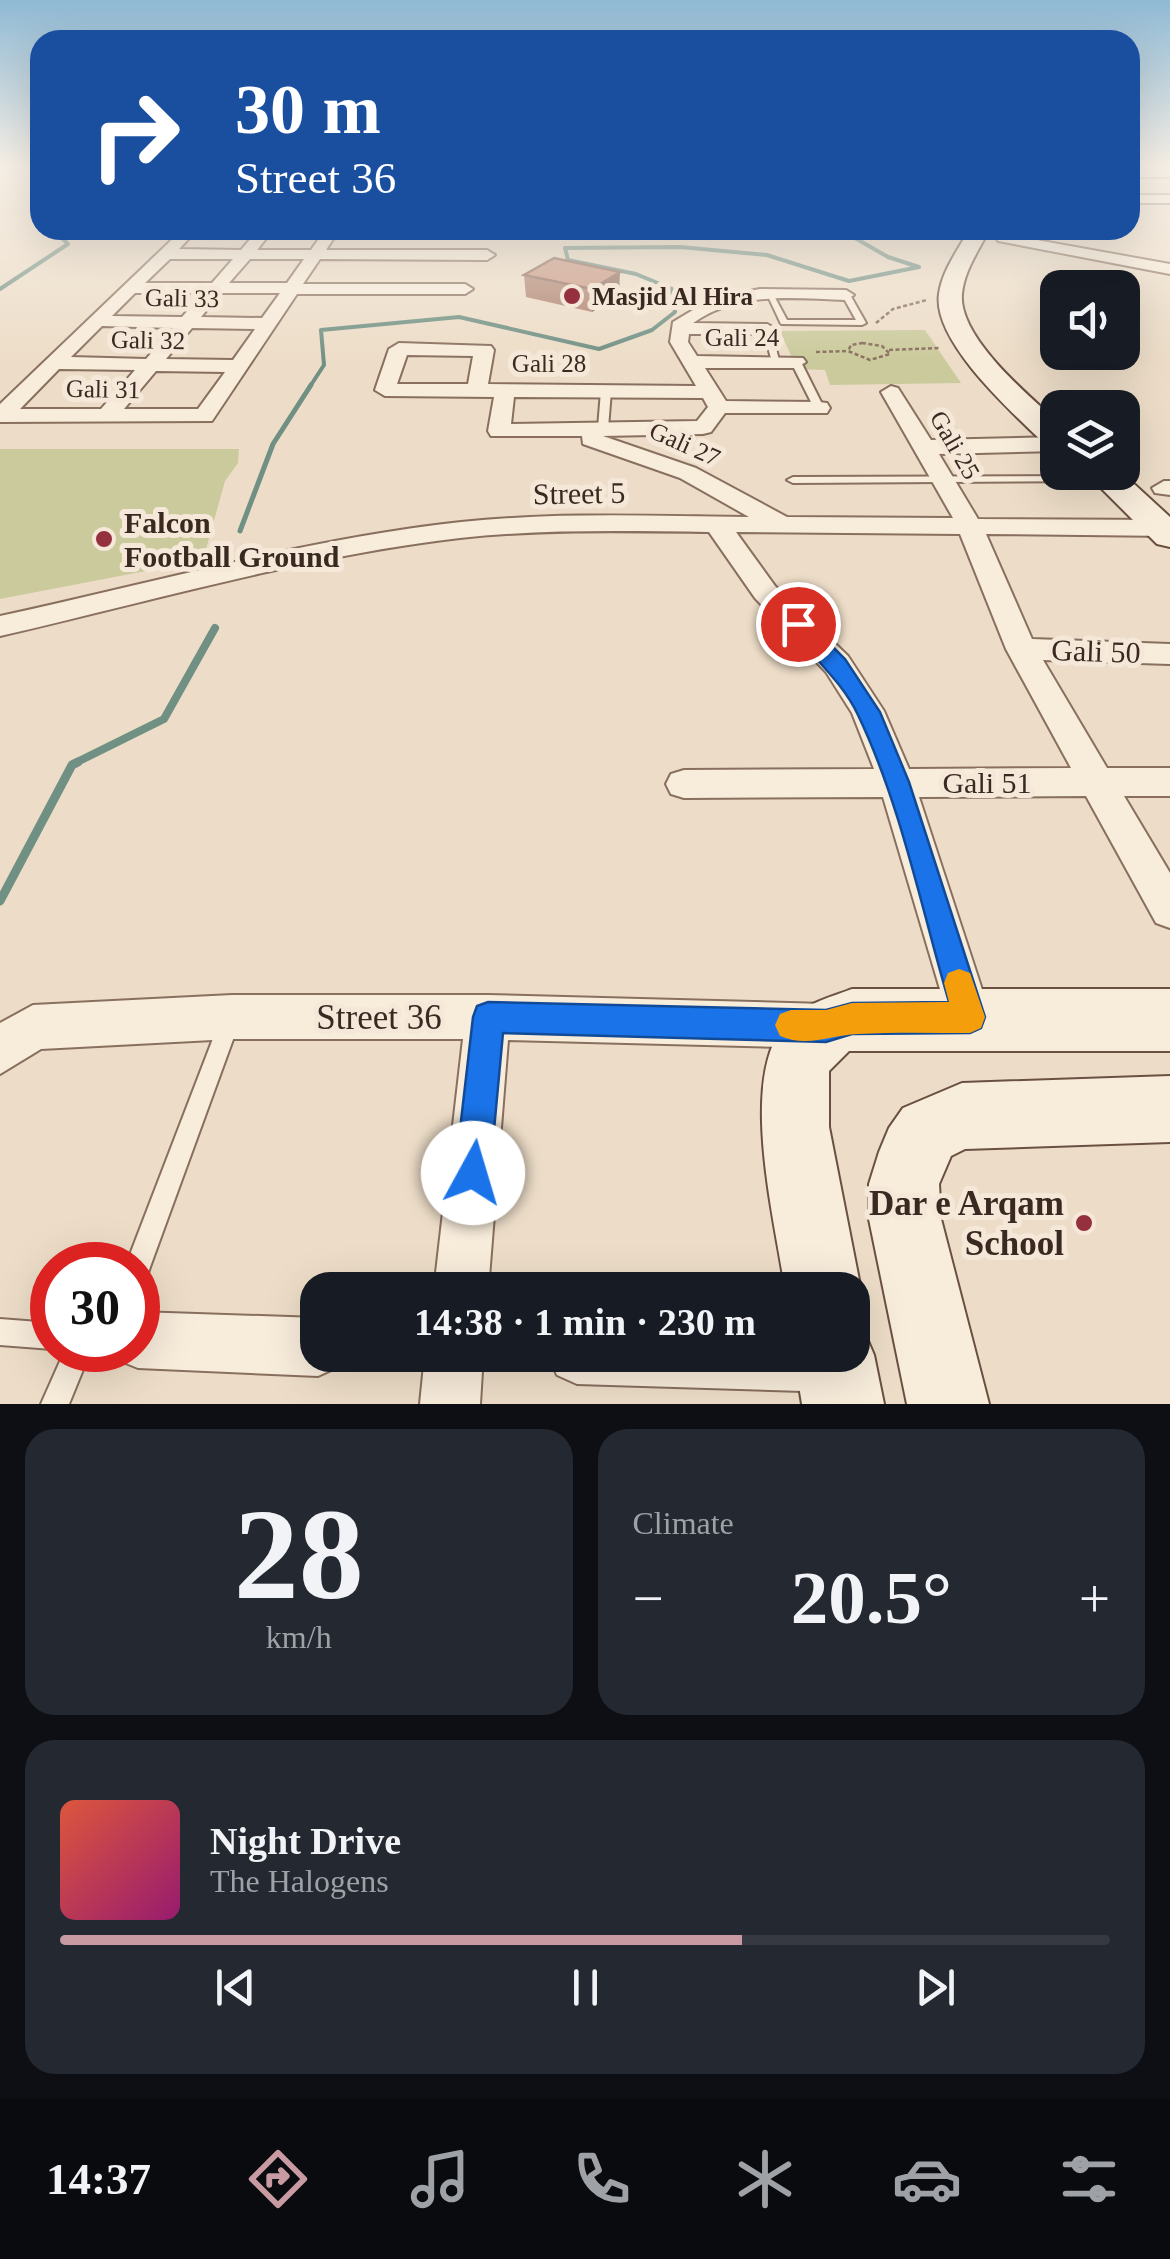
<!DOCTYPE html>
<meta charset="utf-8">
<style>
body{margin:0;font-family:Georgia,serif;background:#242831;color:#f1f3f6;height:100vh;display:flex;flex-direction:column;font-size:38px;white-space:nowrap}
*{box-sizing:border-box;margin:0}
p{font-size:32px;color:#9ea1a6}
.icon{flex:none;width:55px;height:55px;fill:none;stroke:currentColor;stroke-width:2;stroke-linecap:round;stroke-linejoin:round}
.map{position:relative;height:1404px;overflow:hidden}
.panel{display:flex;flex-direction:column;gap:25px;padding:25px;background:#0d0f14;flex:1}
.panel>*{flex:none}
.hud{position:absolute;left:30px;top:30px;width:1110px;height:210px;border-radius:30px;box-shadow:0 10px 40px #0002;background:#1a4fa0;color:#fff;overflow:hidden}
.fabs{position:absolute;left:1040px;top:270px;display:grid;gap:20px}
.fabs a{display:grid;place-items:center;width:100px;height:100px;border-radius:20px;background:#171b24;box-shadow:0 10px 40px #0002;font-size:50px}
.speed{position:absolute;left:30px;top:1242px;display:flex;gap:20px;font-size:50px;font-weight:700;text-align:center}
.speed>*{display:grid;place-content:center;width:130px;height:130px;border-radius:50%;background:#171b24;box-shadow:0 10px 40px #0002;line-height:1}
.speed .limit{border:15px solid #d22;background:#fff;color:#111}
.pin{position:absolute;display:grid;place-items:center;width:85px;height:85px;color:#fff;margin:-42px;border:5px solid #fff;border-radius:50%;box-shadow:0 2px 10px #0007}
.me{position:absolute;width:110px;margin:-55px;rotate:6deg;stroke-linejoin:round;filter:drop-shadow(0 0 8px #0008)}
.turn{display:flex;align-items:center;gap:35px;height:210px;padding:0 40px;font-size:45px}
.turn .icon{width:130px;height:130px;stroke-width:2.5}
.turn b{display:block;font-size:70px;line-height:85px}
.big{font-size:75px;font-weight:800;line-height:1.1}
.panel .widget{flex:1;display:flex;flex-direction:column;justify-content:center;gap:15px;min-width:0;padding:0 35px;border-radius:30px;background:#242831}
.panel .dial{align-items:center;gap:0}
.dial b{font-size:130px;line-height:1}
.song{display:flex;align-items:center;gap:30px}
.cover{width:120px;height:120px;border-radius:15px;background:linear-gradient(135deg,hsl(10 70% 55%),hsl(320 70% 35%))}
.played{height:10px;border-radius:5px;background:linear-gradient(90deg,#c89ba3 65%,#363941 65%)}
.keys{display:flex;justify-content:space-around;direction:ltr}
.heat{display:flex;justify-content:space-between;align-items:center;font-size:55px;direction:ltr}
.panel .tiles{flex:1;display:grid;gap:25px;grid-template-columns:1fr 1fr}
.widget:last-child{grid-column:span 2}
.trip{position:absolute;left:300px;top:1272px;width:570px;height:100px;border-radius:30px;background:#171b24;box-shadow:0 10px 40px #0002;font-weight:800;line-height:100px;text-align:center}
.tab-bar{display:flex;height:160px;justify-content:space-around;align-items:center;background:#090b0e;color:#9ea1a6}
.tab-bar .icon{width:70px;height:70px}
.tab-bar .active{color:#c89ba3}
.tab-bar b{font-size:45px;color:#f1f3f6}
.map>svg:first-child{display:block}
.green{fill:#cbca9c}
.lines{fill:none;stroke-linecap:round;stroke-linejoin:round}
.stream-far3{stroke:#709084;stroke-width:4}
.stream-far2{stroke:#709084;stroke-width:5}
.stream-far1{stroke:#709084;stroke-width:8}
.stream{stroke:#709084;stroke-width:9}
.lane-casing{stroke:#886f5e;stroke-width:4}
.street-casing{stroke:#886f5e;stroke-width:4}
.secondary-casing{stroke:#6a5041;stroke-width:4}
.path{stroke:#886f5e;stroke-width:2.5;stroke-dasharray:4 2.5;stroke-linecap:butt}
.lane{fill:#f8ecdb;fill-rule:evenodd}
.street{fill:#f8ecdb;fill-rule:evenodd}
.secondary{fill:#f8ecdb;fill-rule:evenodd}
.wall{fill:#ad806e}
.shaded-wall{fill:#8d685a}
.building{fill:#c99580;stroke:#8d685a;stroke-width:2.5}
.route{fill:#1a73e8;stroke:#114b97;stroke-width:2.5}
.slow{fill:#f59e0b}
.poi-dot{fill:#95303e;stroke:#f5e8d8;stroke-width:4}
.labels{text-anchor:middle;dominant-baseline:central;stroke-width:10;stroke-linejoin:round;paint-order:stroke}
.far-poi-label{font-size:25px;font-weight:bold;fill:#392921;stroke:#f5e8d8;text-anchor:start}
.far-street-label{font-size:25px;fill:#392921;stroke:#f5e8d8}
.street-label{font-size:30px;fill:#392921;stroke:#f5e8d8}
.poi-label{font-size:30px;font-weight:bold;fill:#392921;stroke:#f5e8d8;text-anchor:start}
.near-street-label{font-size:35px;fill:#392921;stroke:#f5e8d8}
.near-poi-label{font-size:35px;font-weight:bold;fill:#392921;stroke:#f5e8d8;text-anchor:end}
</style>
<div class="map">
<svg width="1170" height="1404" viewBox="0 0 1170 1404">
<rect width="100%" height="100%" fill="#edddc8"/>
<path class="green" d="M925 330 961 383 830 385 825 370 797 369 780 331Z
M0 449H239L238 463 225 481 203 560 0 599Z"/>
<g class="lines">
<path class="stream-far3" d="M0 289 68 244 60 236 62 230
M309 388 324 365 321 330 459 317 599 349 652 330 675 312 672 289 636 274 568 260 565 248 680 247 767 255 849 281 919 267 888 257 841 230"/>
<path class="stream-far2" d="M240 531 273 444 311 385"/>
<path class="stream-far1" d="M73 764 164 719 215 628"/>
<path class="stream" d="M0 901 72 765 78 762"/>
<g class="lane-casing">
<path id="lane" d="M766 292H772L787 320H856L842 295 849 293 866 323 862 325 781 324Z
M767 326 771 329 780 364 772 362 763 329Z
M796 359 801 362 824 408 822 410 814 408 791 362Z
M606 388 611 391 608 428 603 431 598 428 601 391Z
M1109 476 1113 477V481L793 483 787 480 793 477Z
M229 1013 236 1016 239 1023 150 1267 147 1276 138 1279V1265H126L219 1023 222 1016Z
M0 1319 52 1323V1349L0 1345Z
M65 1350H91L69 1404H41Z"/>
</g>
<g class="street-casing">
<path id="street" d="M1130 169H1170V177H1130Z
M1130 195H1170V203H1130Z
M182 230H197L179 249 241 250 258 230H273L257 250H311L325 230H339L326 250H487L495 255 487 260 320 259 303 284H465L473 289 465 294H297L212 421 0 422V404ZM170 259H233L212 283H145ZM250 259H304L287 283H229ZM135 293H203L182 317 112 316ZM221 293H280L262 318 201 317ZM102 326 173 328 146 359 71 357ZM192 328 255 329 233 360 166 359ZM59 369 135 370 101 409H20ZM156 371 225 372 198 409H124Z
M1003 234 1170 264V274L998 241 996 238Z
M760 289 846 290 854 295 846 300C794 298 738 291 693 323L767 324 776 329 767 334H689L688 342 697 356 803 358 806 362 796 368H705L726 401 819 402 827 403 830 408 827 413H725L711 432 703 434 603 436 696 468 787 517 953 518 881 392 891 386 898 388 931 440 1058 437V451L939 454 978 519 1170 520V536L986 534 1032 639 1170 644V664L1043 660 1107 768H1170V796H1124L1170 873V928L1156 923 1086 796 919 797 991 1017 985 1033 969 1039 953 1033 883 797 684 798 671 794 666 784 671 774 684 770 874 769 852 713 826 672 755 598 709 532C627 531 542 529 460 538 305 556 152 601 0 636V616C149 584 310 538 461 522 557 512 654 516 749 517L680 478 583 444 582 436H491L488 431 494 397 385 396 375 390 389 349 399 343 491 346 494 350 488 384 696 386 670 342 673 322 713 298ZM407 355 473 356 468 384H397ZM514 397 703 398 708 407 697 421 511 424ZM736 532 960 534 1006 649 1071 768 909 769 884 711 848 656 775 586Z
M1164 481H1170V495L1155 493 1152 488Z
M232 995H488L826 1004 842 1010 848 1026 842 1042 826 1048 508 1040 488 1290H434L463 1039H232L41 1049 0 1074V1023L33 1005Z
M138 1312 318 1318V1355H343L338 1367 318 1376 138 1368 118 1360 114 1350H138Z
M852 1341 864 1363 855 1383 835 1392 577 1384 557 1375 548 1355H852Z
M425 1355H483L480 1404H420Z"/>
</g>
<g class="secondary-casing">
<path id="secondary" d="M969 230H989C979 250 964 271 962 294 958 337 1028 395 1058 422V448L1047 446C1015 415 932 342 939 294 942 271 958 250 969 230Z
M1085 472H1121L1170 517V547L1157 544Z
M852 989H1170V1051H849L829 1071V1127L861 1290 852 1311V1290H785C776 1222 735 1071 790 1019 807 1003 831 997 852 989Z
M1170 1076V1142L965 1149 951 1156 939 1184 941 1219 989 1404H907L869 1219V1184L879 1152 889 1128 903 1108 962 1083Z
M852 1323 862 1327 874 1355 884 1404H802L794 1355H852Z"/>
</g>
<path class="path" d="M876 323 893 309 927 300
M862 343 882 346 890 354 870 360 848 351 851 345Z
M889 350 941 348
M816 352 848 351"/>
<use href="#lane" class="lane"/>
<use href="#street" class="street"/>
<use href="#secondary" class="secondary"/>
</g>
<path class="wall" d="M524 275 619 294 592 312 526 297Z"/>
<path class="shaded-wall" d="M620 272 619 294 592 312V289Z"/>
<path class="building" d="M554 258 620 272 592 289 524 275Z"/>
<linearGradient id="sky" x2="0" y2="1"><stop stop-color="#8fb9d4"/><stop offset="0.46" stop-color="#f7f0e6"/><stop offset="1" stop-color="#f7f0e6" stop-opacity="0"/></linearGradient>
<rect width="1170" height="362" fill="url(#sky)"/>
<path class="route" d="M798 617 805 619 845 659 880 712 909 782 985 1017 981 1028 970 1033 852 1034 826 1042 503 1033 490 1173 485 1185 473 1191 460 1185 455 1173 473 1017 477 1006 488 1002 826 1010 852 1003 949 1002C921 907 901 805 858 715 841 679 810 656 787 624Z"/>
<path class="slow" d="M959 969 970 973 985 1017 981 1028 970 1033C932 1033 895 1032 858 1034 830 1035 808 1048 780 1036L775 1025 780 1014 791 1010H826L852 1003 949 1002 944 983 948 973Z"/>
<g class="poi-dot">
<circle cx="572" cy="296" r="10"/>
<circle cx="104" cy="539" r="10"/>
<circle cx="1084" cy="1223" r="10"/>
</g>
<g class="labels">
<g class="far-poi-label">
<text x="592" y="296">Masjid Al Hira</text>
</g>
<g class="far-street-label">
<text transform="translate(182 298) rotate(1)">Gali 33</text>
<text x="742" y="337">Gali 24</text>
<text transform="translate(148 340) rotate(1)">Gali 32</text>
<text x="549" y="363">Gali 28</text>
<text transform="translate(103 389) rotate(1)">Gali 31</text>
<text transform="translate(685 444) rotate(24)">Gali 27</text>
<text transform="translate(955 445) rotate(60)">Gali 25</text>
</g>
<g class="street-label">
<text transform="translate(579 493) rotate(-1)">Street 5</text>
<text transform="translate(1096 651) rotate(2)">Gali 50</text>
<text x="987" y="782">Gali 51</text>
</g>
<g class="poi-label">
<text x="124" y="522">Falcon<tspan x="124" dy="34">Football Ground</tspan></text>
</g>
<g class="near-street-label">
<text x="379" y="1017">Street 36</text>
</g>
<g class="near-poi-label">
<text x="1064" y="1203">Dar e Arqam<tspan x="1064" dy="40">School</tspan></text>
</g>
</g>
</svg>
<div class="fabs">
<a><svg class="icon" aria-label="sound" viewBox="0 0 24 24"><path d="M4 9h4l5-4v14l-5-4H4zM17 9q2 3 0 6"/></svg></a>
<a><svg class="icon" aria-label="layers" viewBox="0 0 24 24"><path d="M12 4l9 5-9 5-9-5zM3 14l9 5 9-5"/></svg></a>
</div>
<div class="speed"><div class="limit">30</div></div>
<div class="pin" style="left:798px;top:624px;background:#d93025"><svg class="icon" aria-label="arrive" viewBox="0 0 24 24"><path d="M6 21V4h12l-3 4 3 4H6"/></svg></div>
<svg class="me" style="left:473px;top:1173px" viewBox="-20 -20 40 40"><circle r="19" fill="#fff"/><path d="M0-13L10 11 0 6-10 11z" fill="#1a73e8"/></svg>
<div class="trip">14:38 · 1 min · 230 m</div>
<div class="hud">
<div class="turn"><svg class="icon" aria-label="right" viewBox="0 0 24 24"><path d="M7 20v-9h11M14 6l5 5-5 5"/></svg><div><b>30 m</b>Street 36</div></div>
</div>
</div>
<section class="panel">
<div class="tiles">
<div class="widget dial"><b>28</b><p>km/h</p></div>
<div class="widget"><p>Climate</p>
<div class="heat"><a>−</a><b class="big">20.5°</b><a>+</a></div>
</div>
<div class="widget">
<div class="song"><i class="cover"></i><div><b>Night Drive</b><p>The Halogens</p></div></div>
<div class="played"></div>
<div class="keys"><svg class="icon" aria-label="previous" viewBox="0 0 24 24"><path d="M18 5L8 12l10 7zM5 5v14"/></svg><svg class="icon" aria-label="pause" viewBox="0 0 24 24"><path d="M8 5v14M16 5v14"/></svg><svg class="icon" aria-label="next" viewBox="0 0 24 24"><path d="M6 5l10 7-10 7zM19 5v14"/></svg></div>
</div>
</div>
</section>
<nav class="tab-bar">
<b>14:37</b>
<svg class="icon active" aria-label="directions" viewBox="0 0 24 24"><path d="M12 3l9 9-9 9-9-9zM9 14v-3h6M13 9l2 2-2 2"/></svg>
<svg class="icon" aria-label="music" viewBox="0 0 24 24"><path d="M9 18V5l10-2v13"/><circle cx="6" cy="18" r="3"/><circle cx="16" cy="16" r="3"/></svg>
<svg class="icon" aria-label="phone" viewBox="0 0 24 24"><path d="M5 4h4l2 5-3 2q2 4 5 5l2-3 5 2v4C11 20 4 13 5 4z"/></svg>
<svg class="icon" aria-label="climate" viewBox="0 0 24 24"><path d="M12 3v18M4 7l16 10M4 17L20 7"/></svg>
<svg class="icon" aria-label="car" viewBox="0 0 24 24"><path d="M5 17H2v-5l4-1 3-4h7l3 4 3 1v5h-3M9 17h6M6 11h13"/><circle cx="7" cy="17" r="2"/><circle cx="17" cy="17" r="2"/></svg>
<svg class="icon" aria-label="filters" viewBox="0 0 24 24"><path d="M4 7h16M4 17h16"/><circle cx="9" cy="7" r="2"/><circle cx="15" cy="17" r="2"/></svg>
</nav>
